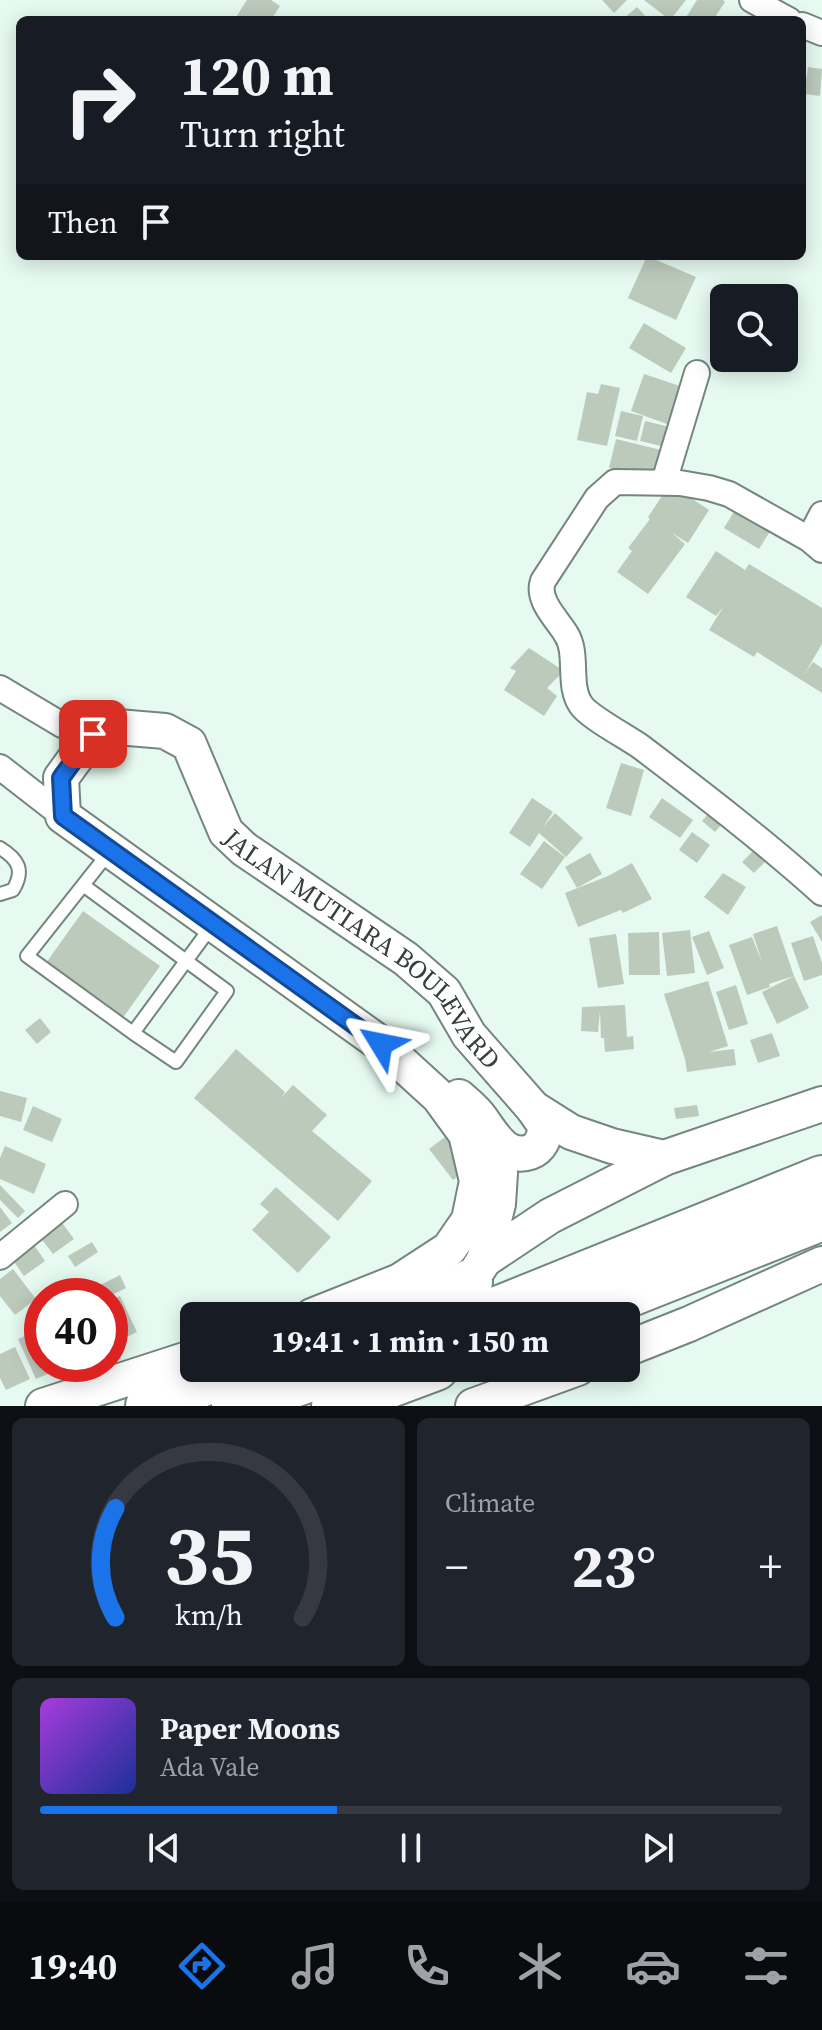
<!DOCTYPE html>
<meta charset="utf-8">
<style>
body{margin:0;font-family:"Source Serif 4",serif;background:#20242c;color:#f1f3f6;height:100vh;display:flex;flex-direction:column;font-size:30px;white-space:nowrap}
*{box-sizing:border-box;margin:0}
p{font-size:26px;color:#9ea1a6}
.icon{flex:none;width:44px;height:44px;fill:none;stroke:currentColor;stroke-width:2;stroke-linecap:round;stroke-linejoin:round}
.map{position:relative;height:1406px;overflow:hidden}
.details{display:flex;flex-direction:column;gap:12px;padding:12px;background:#0d0f14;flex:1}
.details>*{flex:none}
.top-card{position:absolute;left:16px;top:16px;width:790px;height:244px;border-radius:12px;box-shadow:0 4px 20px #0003;background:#171b24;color:#f1f3f6;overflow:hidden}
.fabs{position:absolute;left:710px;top:284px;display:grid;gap:16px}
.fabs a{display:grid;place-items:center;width:88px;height:88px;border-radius:12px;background:#171b24;box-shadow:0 4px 20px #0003;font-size:40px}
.speed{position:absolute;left:24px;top:1278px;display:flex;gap:16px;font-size:40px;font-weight:700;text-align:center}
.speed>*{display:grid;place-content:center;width:104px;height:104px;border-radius:50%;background:#171b24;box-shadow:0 4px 20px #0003;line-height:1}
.speed .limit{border:12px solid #d22;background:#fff;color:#111}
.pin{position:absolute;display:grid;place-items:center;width:68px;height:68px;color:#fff;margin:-34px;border-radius:16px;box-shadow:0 4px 12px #0006}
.me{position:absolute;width:88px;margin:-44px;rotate:305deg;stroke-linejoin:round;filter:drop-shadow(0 0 6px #0008)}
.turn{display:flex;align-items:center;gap:28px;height:168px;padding:0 32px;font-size:36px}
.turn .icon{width:104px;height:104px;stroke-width:2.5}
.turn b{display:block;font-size:56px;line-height:68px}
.then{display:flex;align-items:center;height:76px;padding:0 32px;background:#0003;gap:16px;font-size:30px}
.big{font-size:60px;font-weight:700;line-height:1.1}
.details .widget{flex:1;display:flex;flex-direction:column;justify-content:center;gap:12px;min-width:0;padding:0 28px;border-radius:12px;background:#20242c}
.details .dial{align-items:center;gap:0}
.dial svg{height:208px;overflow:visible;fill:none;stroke:#363941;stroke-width:7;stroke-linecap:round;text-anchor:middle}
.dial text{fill:#f1f3f6;stroke:none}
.song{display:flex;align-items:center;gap:24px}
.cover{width:96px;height:96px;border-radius:12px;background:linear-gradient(135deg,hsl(280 70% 55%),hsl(230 70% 35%))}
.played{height:8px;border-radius:4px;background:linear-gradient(90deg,#1a73e8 40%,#363941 40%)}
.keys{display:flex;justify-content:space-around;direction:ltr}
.heat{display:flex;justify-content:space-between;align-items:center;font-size:44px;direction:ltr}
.details .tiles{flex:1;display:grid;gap:12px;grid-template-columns:1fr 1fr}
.widget:last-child{grid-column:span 2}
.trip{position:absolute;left:180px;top:1302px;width:460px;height:80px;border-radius:12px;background:#171b24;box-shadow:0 4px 20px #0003;font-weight:700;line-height:80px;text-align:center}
.menu{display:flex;height:128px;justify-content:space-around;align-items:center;background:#090b0e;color:#9ea1a6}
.menu .icon{width:56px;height:56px}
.menu .selected{color:#1a73e8}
.menu b{font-size:36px;color:#f1f3f6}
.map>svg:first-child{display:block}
.building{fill:#bccabc}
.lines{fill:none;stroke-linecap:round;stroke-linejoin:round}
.lane-casing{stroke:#74867e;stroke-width:16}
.street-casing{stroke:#74867e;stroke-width:28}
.secondary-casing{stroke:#74867e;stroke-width:38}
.highway-casing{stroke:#74867e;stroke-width:48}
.lane{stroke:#fff;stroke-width:12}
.street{stroke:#fff;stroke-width:24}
.secondary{stroke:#fff;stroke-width:34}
.highway{stroke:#fff;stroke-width:44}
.route-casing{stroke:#114b97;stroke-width:20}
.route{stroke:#1a73e8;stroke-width:14}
.labels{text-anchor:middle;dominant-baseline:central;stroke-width:8;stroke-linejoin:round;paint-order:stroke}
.street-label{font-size:26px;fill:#373f3b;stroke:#e6faf1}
</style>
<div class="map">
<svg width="822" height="1406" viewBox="0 0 822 1406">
<rect width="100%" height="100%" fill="#e6faf1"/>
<path class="building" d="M247 0H271L280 6 271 20H241L236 17Z
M602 0H627L614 13Z
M644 0H686L670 20Z
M697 0H723L725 2 713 20H687L685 19Z
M637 7 649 20H622Z
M808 67 822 69 820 96 804 94Z
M647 256 696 277 676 320 628 298Z
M644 323 686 348 671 373 629 348Z
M644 374 680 386 667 424 631 411Z
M601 384 620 388 607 446 577 440 587 392 598 394Z
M621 411 643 416 637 441 615 436Z
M645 421 670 427 665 447 640 441Z
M616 439 661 450 654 479 609 468Z
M670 484 709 510 688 543 672 533 685 544 648 594 617 572 632 551 628 548 650 519 648 517Z
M737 507 772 528 759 549 724 528Z
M716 551 745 570 749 564 822 608V644L805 673 813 662 822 668V693L757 652 754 657 709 630 724 606 716 616 686 597Z
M529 648 564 671 547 688 557 696 544 716 504 690 516 671 510 668Z
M621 763 644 770 631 816 606 808Z
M532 798 553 812 543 827 555 813 583 838 566 857 539 833 530 847 509 833Z
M662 798 693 820 680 838 649 817Z
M708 814 721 825 715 832 702 821Z
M692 832 710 845 697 863 679 850Z
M544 841 565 857 542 889 520 874Z
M759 845 771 856 754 873 742 862Z
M590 853 602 874 577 888 565 867Z
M632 863 652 899 623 913 621 910 578 927 565 893 608 876Z
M723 873 746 887 728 915 704 897Z
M83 911 160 966 122 1019 46 963Z
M822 915V942L810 922Z
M777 926 794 976 809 1008 777 1024 762 992 794 976 769 984 770 987 747 995 729 945 752 937 762 962 753 934Z
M690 930 695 973 667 976 662 933Z
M709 931 724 968 707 975 692 937Z
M659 932 660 975H629L628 933Z
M616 934 624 984 598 988 589 938Z
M813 936 822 963V975L804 981 791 943Z
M708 981 728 1046 709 1052 734 1049 736 1065 687 1072 685 1059 664 994Z
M736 985 748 1024 729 1030 716 992Z
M625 1005 627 1037 633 1036 634 1049 605 1052 604 1038H601L600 1011 598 1032 581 1031 582 1007Z
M40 1018 51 1032 37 1044 25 1030Z
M772 1033 780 1056 758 1063 750 1040Z
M236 1049 285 1092 281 1098 293 1085 327 1115 312 1131 372 1181 338 1221 194 1098Z
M0 1091 27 1098 21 1122 0 1116Z
M697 1105 699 1116 676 1119 674 1108Z
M33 1106 62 1119 52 1142 23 1130Z
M445 1137 469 1168 453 1180 429 1149Z
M5 1146 46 1164 34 1194 0 1179V1158Z
M0 1185 25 1211 18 1218 0 1200Z
M276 1187 331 1237 298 1273 252 1230 269 1212 260 1204Z
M0 1207 12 1223 0 1232Z
M57 1216 74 1239 53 1254 36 1232Z
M32 1242 45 1261 24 1276 10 1256Z
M92 1242 98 1252 75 1267 68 1256Z
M13 1269 36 1299 15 1315 0 1296V1279Z
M120 1275 126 1288 110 1296H79Z
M120 1296 137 1332 110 1345V1300Z
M42 1328V1364H70L36 1379 18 1339Z
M15 1347 30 1379 6 1390 0 1378V1354Z
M87 1364H108L111 1373 94 1381Z"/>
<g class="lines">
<g class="lane-casing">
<path id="lane" d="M0 848C18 859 25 870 13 890L0 894
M110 851 27 956 133 1033
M83 885 227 991 176 1062 133 1033 211 927"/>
</g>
<g class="street-casing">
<path id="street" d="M752 0 789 20
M802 25 822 33
M664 482 697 373
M809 539 822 514
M822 550 809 539 729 494 709 488 680 483 615 482 597 498 543 581C536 600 557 619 566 634 579 654 567 685 581 705 589 717 627 737 641 747 703 794 764 841 822 893
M0 688 62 725 93 734
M0 767 63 816
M0 1257 65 1204"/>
</g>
<g class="secondary-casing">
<g id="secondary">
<path d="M459 1097C466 1103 472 1108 478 1115 491 1131 504 1161 530 1152 541 1148 544 1138 546 1127L533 1108"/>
<path d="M484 1260 550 1216 664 1158 822 1104"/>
<path d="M479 1268 484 1260 498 1204 500 1173 496 1149"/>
<path id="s1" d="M312 1316 400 1281 449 1249 469 1220 477 1181 466 1134 439 1097 381 1044 63 816 61 778 93 734 117 727 165 731 189 744 226 832 244 849 406 959 444 992 469 1035 533 1108 571 1132 612 1146 664 1158"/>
<path d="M626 1349 689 1324 822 1264"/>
<path d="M43 1406 194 1357"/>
<path d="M473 1406 578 1368"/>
</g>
</g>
<g class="highway-casing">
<path id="highway" d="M395 1316 423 1307 470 1282
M480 1316 822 1178
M575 1316 822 1218
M148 1406 243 1368
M234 1406 342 1368
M334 1406 436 1368"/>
</g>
<use href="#lane" class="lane"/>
<use href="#street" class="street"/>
<use href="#secondary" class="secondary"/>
<use href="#highway" class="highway"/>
</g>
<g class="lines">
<g class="route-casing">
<path id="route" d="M93 734 61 778 63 816 381 1044"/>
</g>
<use href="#route" class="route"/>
</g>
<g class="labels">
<g class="street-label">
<text stroke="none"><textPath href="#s1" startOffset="1262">JALAN MUTIARA BOULEVARD</textPath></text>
</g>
</g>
</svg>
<div class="fabs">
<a><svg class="icon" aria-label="search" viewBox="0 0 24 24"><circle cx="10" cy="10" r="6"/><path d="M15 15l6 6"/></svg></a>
</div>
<div class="speed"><div class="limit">40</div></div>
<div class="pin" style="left:93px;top:734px;background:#d93025"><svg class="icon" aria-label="arrive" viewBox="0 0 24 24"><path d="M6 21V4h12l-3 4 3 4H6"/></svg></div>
<svg class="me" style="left:381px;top:1044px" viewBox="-20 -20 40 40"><path d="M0-17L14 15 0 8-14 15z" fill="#1a73e8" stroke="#fff" stroke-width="4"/></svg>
<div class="trip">19:41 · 1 min · 150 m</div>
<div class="top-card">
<div class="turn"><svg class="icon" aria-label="right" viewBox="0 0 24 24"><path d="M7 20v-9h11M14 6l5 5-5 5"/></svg><div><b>120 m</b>Turn right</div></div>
<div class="then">Then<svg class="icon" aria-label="arrive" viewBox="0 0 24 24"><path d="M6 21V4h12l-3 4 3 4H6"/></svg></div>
</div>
</div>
<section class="details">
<div class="tiles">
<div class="widget dial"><svg viewBox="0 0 100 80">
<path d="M14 69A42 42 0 1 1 86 69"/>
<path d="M14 69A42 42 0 0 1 14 27" stroke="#1a73e8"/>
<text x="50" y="56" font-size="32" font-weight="700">35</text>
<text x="50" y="72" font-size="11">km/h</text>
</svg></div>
<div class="widget"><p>Climate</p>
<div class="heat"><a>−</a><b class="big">23°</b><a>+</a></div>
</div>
<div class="widget">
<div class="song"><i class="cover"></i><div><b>Paper Moons</b><p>Ada Vale</p></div></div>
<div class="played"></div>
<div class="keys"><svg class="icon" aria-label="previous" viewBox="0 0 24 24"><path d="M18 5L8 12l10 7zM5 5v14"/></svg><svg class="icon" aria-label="pause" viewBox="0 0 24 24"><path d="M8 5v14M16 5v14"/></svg><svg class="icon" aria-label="next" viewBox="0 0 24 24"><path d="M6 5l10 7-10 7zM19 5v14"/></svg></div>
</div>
</div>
</section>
<nav class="menu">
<b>19:40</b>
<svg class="icon selected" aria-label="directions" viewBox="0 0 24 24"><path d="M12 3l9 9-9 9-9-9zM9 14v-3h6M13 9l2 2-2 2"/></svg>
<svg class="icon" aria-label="music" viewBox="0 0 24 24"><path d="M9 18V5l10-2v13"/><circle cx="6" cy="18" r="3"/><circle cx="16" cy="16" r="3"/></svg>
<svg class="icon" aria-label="phone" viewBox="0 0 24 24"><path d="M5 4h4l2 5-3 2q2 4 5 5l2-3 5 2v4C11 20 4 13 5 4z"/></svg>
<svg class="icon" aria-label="climate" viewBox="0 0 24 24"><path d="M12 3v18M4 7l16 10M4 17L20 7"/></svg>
<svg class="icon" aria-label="car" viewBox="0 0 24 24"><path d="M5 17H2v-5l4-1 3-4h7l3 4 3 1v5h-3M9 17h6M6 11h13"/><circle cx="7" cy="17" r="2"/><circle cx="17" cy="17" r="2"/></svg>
<svg class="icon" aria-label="filters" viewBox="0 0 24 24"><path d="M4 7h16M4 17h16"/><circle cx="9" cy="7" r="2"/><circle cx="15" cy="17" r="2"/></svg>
</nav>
